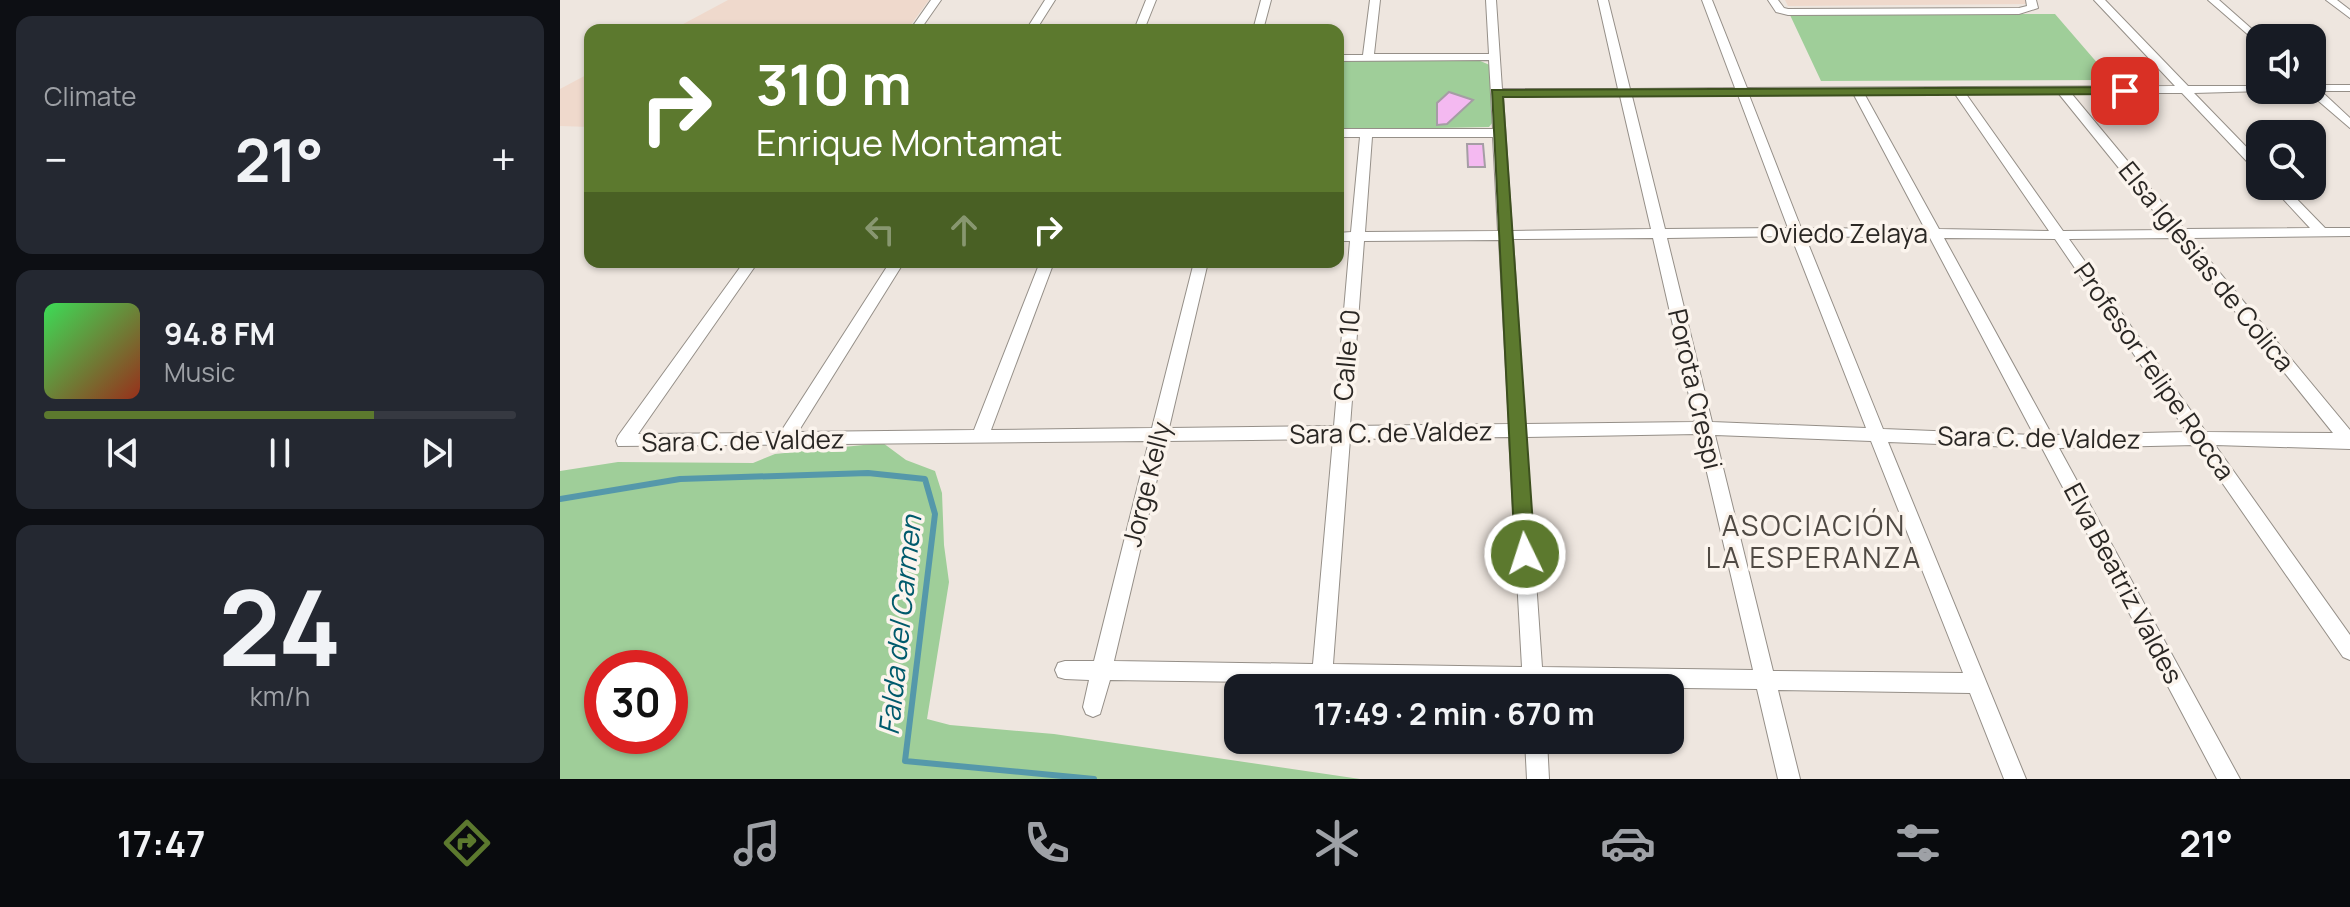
<!DOCTYPE html>
<meta charset="utf-8">
<style>
body{margin:0;font-family:Manrope,sans-serif;background:#242831;color:#f1f3f6;height:100vh;display:flex;flex-direction:column;font-size:30px;white-space:nowrap}
*{box-sizing:border-box;margin:0}
p{font-size:26px;color:#9ea1a6}
.icon{flex:none;width:44px;height:44px;fill:none;stroke:currentColor;stroke-width:2;stroke-linecap:round;stroke-linejoin:round}
.map{position:relative;flex:1;overflow:hidden}
.side{display:flex;flex-direction:column;gap:16px;padding:16px;background:#0d0f14;width:560px}
.side>*{flex:none}
.top-card{position:absolute;left:24px;top:24px;width:760px;height:244px;border-radius:16px;box-shadow:0 2px 6px #0004;background:#5c792e;color:#fff;overflow:hidden}
.buttons{position:absolute;left:1686px;top:24px;display:grid;gap:16px}
.buttons a{display:grid;place-items:center;width:80px;height:80px;border-radius:16px;background:#171b24;box-shadow:0 2px 6px #0004;font-size:40px}
.speed{position:absolute;left:24px;top:650px;display:flex;gap:16px;font-size:40px;font-weight:700;text-align:center}
.speed>*{display:grid;place-content:center;width:104px;height:104px;border-radius:50%;background:#171b24;box-shadow:0 2px 6px #0004;line-height:1}
.speed .limit{border:12px solid #d22;background:#fff;color:#111}
.pin{position:absolute;display:grid;place-items:center;width:68px;height:68px;color:#fff;margin:-34px;border-radius:16px;box-shadow:0 4px 12px #0006}
.me{position:absolute;width:88px;margin:-44px;rotate:356deg;stroke-linejoin:round;filter:drop-shadow(0 0 6px #0008)}
.turn{display:flex;align-items:center;gap:28px;height:168px;padding:0 40px;font-size:36px}
.turn .icon{width:104px;height:104px;stroke-width:2.5}
.turn b{display:block;font-size:56px;line-height:68px}
.lanes{display:flex;align-items:center;height:76px;padding:0 40px;background:#0003;justify-content:center;gap:40px;direction:ltr}
.lanes .off{opacity:.35}
.big{font-size:60px;font-weight:700;line-height:1.1}
.side .card{flex:1;display:flex;flex-direction:column;justify-content:center;gap:12px;min-width:0;padding:0 28px;border-radius:16px;background:#242831}
.side .dial{align-items:center;gap:0}
.dial b{font-size:104px;line-height:1}
.song{display:flex;align-items:center;gap:24px}
.cover{width:96px;height:96px;border-radius:12px;background:linear-gradient(135deg,hsl(130 70% 55%),hsl(10 70% 35%))}
.played{height:8px;border-radius:4px;background:linear-gradient(90deg,#5c792e 70%,#363941 70%)}
.keys{display:flex;justify-content:space-around;direction:ltr}
.heat{display:flex;justify-content:space-between;align-items:center;font-size:44px;direction:ltr}
.trip{position:absolute;left:664px;top:674px;width:460px;height:80px;border-radius:16px;background:#171b24;box-shadow:0 2px 6px #0004;font-weight:700;line-height:80px;text-align:center}
.menu{display:flex;height:128px;justify-content:space-around;align-items:center;background:#090b0e;color:#9ea1a6}
.menu .icon{width:56px;height:56px}
.menu .active{color:#5c792e}
.menu b{font-size:36px;color:#f1f3f6}
main{display:flex;flex:1;min-height:0}
.map>svg:first-child{display:block}
.industrial{fill:#efd9cc}
.green{fill:#9fce99;fill-rule:evenodd}
.lines{fill:none;stroke-linecap:round;stroke-linejoin:round}
.stream{stroke:#5598aa;stroke-width:6}
.building{fill:#f4b9f1;stroke:#a59da4;stroke-width:2}
.street-casing{stroke:#958f88;stroke-width:2}
.street{fill:#fff;fill-rule:evenodd}
.route{fill:#5c792e;stroke:#3c4f1e;stroke-width:2}
.labels{text-anchor:middle;dominant-baseline:central;stroke-width:7;stroke-linejoin:round;paint-order:stroke}
.street-label{font-size:26px;fill:#2a2724;stroke:#fbf4ed}
.neighbourhood-label{font-size:28px;letter-spacing:2px;fill:#504a44;stroke:#fbf4ed}
.water-label{font-size:28px;font-style:italic;fill:#005a6c;stroke:#fbf4ed}
</style>
<main>
<section class="side">
<div class="card"><p>Climate</p>
<div class="heat"><a>−</a><b class="big">21°</b><a>+</a></div>
</div>
<div class="card">
<div class="song"><i class="cover"></i><div><b>94.8 FM</b><p>Music</p></div></div>
<div class="played"></div>
<div class="keys"><svg class="icon" aria-label="previous" viewBox="0 0 24 24"><path d="M18 5L8 12l10 7zM5 5v14"/></svg><svg class="icon" aria-label="pause" viewBox="0 0 24 24"><path d="M8 5v14M16 5v14"/></svg><svg class="icon" aria-label="next" viewBox="0 0 24 24"><path d="M6 5l10 7-10 7zM19 5v14"/></svg></div>
</div>
<div class="card dial"><b>24</b><p>km/h</p></div>
</section>
<div class="map">
<svg width="1790" height="779" viewBox="0 0 1790 779">
<rect width="100%" height="100%" fill="#eee6df"/>
<path class="industrial" d="M168 0H369L347 30H112Z
M1225 0H1465L1468 4 1228 6Z
M30 73V127L0 126V89Z"/>
<path class="green" d="M1495 14 1552 80 1261 81 1230 15Z
M918 60 932 66 933 122 929 127 778 130V61Z
M323 443 346 460 375 471 382 493 384 545 389 582 367 719 390 725 494 734 800 779H0V471L58 462 193 463 215 454ZM42 668H110V736H42Z"/>
<g class="lines">
<path class="stream" d="M0 499 120 479 308 473 365 479 375 514 345 761 534 779"/>
</g>
<path class="building" d="M889 92 913 100 887 124 877 125V103Z
M907 144H923L925 167H908Z"/>
<g class="lines">
<g class="street-casing">
<path id="street" d="M371 0H381L360 30H350Z
M485 0H495L476 30H466Z
M586 0H596L584 30H574Z
M701 0H711L703 30H693Z
M810 0H820L814 54H929L926 0H936L942 89H1058L1038 0H1048L1070 89 1175 88 1142 0H1152L1187 88 1615 86 1534 0H1545L1628 86H1700V90L1704 91 1634 93 1700 161V172L1696 171 1622 93H1511L1624 229 1750 228 1711 186H1724L1765 228H1790V236L1631 238 1790 430V449L1655 445 1790 635V660L1783 657 1636 445 1499 448 1680 779H1657L1482 448 1328 442 1466 779H1444L1410 693 1218 690 1240 779H1218L1197 689 550 680 540 714 533 717 526 714 523 707 529 680 505 679 498 677 495 670 498 663 505 661H534L589 441 58 446 56 441 58 436 184 262H198L78 434 220 433 330 262H344L238 432 414 430 480 262H494L431 430 592 428 634 262H648L609 428 774 426 790 241H778V233L791 232 800 137H778V129H933L929 60 778 61V55H803ZM1395 94 1489 231 1379 229 1305 95ZM1406 94H1499L1609 230 1503 231ZM1178 95 1228 228 1105 229 1072 96ZM1189 95H1294L1365 229 1241 228ZM943 96H1060L1091 229 952 231ZM812 137H933L938 231 805 232ZM1231 236 1306 428 1152 422 1107 238ZM1245 236 1370 238 1474 435 1323 429ZM1093 238 1135 422 965 424 953 239ZM1384 238 1495 239 1627 432 1492 435ZM1616 238 1773 433 1646 432 1509 239ZM939 240 949 424 790 426 804 241ZM1138 434 1193 670 982 667 966 437ZM1155 435 1311 441 1403 673 1213 671ZM949 437 962 667 773 664 790 439ZM773 439 753 664 554 661 606 441Z
M1208 0H1218L1224 8 1228 9 1459 8 1467 6 1466 0H1476L1478 8 1459 14 1228 15 1216 12Z
M1648 0H1659L1702 38 1700 45Z
M1766 0H1777L1790 10V18Z
M1752 85H1790V91H1761L1790 118V128L1748 92 1746 90H1752Z
M965 740H987L989 779H967Z"/>
</g>
<use href="#street" class="street"/>
</g>
<path class="route" d="M1565 87 1571 91 1569 94 943 97 975 554 972 561 965 563 958 561 955 554 932 90Z"/>
<g class="labels">
<g class="street-label">
<text x="1284" y="233">Oviedo Zelaya</text>
<text transform="translate(1647 266) rotate(51)">Elsa Iglesias de Colica</text>
<text transform="translate(786 355) rotate(-85)">Calle 10</text>
<text transform="translate(1595 371) rotate(55)">Profesor Felipe Rocca</text>
<text transform="translate(1136 389) rotate(77)">Porota Crespi</text>
<text transform="translate(831 432) rotate(-1)">Sara C. de Valdez</text>
<text transform="translate(1479 437) rotate(1)">Sara C. de Valdez</text>
<text transform="translate(183 440) rotate(-1)">Sara C. de Valdez</text>
<text transform="translate(586 484) rotate(-76)">Jorge Kelly</text>
<text transform="translate(1564 583) rotate(62)">Elva Beatriz Valdes</text>
</g>
<g class="neighbourhood-label">
<text x="1254" y="525">ASOCIACIÓN<tspan x="1254" dy="32">LA ESPERANZA</tspan></text>
</g>
<g class="water-label">
<text transform="translate(339 625) rotate(-84)">Falda del Carmen</text>
</g>
</g>
</svg>
<div class="buttons">
<a><svg class="icon" aria-label="sound" viewBox="0 0 24 24"><path d="M4 9h4l5-4v14l-5-4H4zM17 9q2 3 0 6"/></svg></a>
<a><svg class="icon" aria-label="search" viewBox="0 0 24 24"><circle cx="10" cy="10" r="6"/><path d="M15 15l6 6"/></svg></a>
</div>
<div class="speed"><div class="limit">30</div></div>
<div class="pin" style="left:1565px;top:91px;background:#d93025"><svg class="icon" aria-label="arrive" viewBox="0 0 24 24"><path d="M6 21V4h12l-3 4 3 4H6"/></svg></div>
<svg class="me" style="left:965px;top:554px" viewBox="-20 -20 40 40"><circle r="17" fill="#5c792e" stroke="#fff" stroke-width="3"/><path d="M0-11L8 9 0 5-8 9z" fill="#fff"/></svg>
<div class="trip">17:49 · 2 min · 670 m</div>
<div class="top-card">
<div class="turn"><svg class="icon" aria-label="right" viewBox="0 0 24 24"><path d="M7 20v-9h11M14 6l5 5-5 5"/></svg><div><b>310 m</b>Enrique Montamat</div></div>
<div class="lanes"><svg class="icon off" aria-label="left" viewBox="0 0 24 24"><path d="M17 20v-9H6M10 6l-5 5 5 5"/></svg><svg class="icon off" aria-label="ahead" viewBox="0 0 24 24"><path d="M12 20V5M6 11l6-6 6 6"/></svg><svg class="icon" aria-label="right" viewBox="0 0 24 24"><path d="M7 20v-9h11M14 6l5 5-5 5"/></svg></div>
</div>
</div>
</main>
<nav class="menu">
<b>17:47</b>
<svg class="icon active" aria-label="directions" viewBox="0 0 24 24"><path d="M12 3l9 9-9 9-9-9zM9 14v-3h6M13 9l2 2-2 2"/></svg>
<svg class="icon" aria-label="music" viewBox="0 0 24 24"><path d="M9 18V5l10-2v13"/><circle cx="6" cy="18" r="3"/><circle cx="16" cy="16" r="3"/></svg>
<svg class="icon" aria-label="phone" viewBox="0 0 24 24"><path d="M5 4h4l2 5-3 2q2 4 5 5l2-3 5 2v4C11 20 4 13 5 4z"/></svg>
<svg class="icon" aria-label="climate" viewBox="0 0 24 24"><path d="M12 3v18M4 7l16 10M4 17L20 7"/></svg>
<svg class="icon" aria-label="car" viewBox="0 0 24 24"><path d="M5 17H2v-5l4-1 3-4h7l3 4 3 1v5h-3M9 17h6M6 11h13"/><circle cx="7" cy="17" r="2"/><circle cx="17" cy="17" r="2"/></svg>
<svg class="icon" aria-label="filters" viewBox="0 0 24 24"><path d="M4 7h16M4 17h16"/><circle cx="9" cy="7" r="2"/><circle cx="15" cy="17" r="2"/></svg>
<b>21°</b>
</nav>
